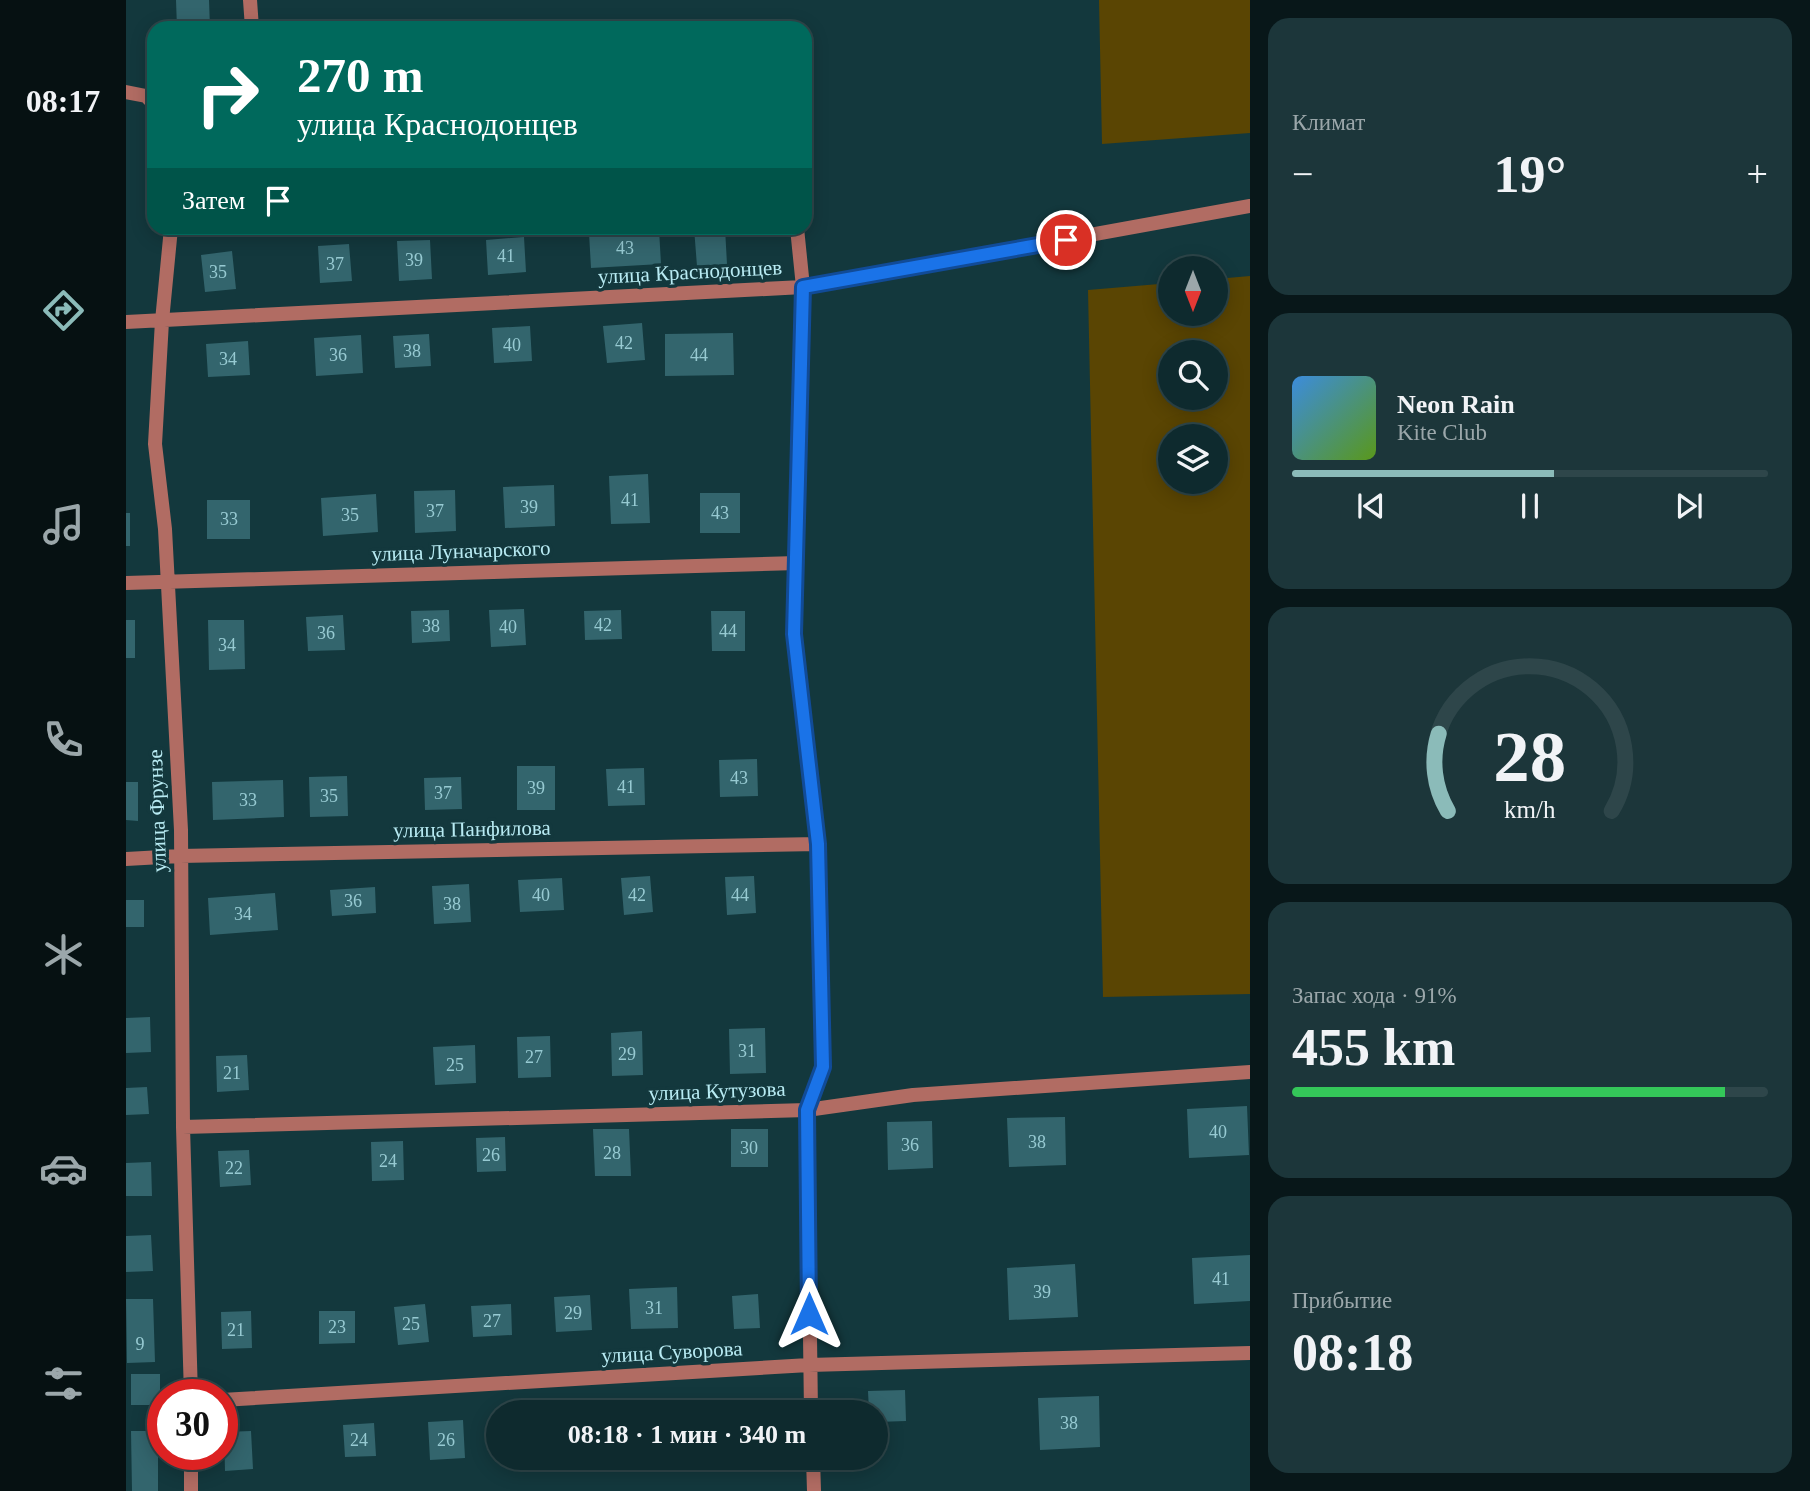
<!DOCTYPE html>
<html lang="ru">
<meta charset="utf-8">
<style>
body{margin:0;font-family:Georgia,serif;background:#1c363a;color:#f1f3f6;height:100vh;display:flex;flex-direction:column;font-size:26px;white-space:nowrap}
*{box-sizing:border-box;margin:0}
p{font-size:23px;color:#9ba7aa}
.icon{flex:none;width:38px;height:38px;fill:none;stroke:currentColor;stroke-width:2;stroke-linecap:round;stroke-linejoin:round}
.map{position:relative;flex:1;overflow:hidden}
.drawer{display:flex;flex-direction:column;gap:18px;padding:18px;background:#081719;width:560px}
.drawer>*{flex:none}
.guide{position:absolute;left:21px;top:21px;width:665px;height:214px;border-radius:21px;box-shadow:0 4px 18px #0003,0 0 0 2px #2e464a;background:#00695c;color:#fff;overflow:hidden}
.needle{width:46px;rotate:180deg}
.tools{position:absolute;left:1032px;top:256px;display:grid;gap:14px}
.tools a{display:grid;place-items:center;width:70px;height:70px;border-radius:50%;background:#0e2a2e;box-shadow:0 4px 18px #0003,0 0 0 2px #2e464a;font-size:35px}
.speed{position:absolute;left:21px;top:1379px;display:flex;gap:14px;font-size:35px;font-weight:700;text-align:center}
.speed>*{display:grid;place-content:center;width:91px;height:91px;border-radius:50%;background:#0e2a2e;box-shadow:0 4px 18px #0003,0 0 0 2px #2e464a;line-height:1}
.speed .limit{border:10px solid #d22;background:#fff;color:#111}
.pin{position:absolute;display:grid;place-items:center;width:60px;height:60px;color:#fff;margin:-30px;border:4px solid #fff;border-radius:50%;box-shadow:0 2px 7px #0007}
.me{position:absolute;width:77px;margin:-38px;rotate:0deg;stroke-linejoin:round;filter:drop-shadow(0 0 5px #0008)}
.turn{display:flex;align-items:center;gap:24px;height:147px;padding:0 35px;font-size:32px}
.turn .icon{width:91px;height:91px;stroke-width:2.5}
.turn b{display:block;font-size:49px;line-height:60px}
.then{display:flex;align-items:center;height:66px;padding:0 35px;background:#0003;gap:14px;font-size:26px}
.big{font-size:52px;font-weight:600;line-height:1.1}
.drawer .tile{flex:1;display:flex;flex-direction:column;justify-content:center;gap:10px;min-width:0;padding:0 24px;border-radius:21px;background:#1c363a}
.drawer .dial{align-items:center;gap:0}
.dial svg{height:182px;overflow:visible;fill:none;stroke:#2e464a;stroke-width:7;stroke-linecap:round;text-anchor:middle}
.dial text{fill:#f1f3f6;stroke:none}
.song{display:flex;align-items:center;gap:21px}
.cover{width:84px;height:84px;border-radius:10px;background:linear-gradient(135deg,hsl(210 70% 55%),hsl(90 70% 35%))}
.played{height:7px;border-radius:4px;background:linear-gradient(90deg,#8bbbb9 55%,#2e464a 55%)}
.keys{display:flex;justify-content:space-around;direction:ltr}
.heat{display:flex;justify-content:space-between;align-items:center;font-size:38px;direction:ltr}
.charge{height:10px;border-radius:5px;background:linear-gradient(90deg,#34c759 91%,#2e464a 0)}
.trip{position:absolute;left:360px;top:1400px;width:402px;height:70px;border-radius:35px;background:#0e2a2e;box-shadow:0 4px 18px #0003,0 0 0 2px #2e464a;font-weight:600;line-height:70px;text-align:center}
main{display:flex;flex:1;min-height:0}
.dock{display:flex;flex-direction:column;width:126px;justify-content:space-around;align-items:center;background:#061112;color:#9ba7aa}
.dock .icon{width:49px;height:49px}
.dock .on{color:#8bbbb9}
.dock b{font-size:32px;color:#f1f3f6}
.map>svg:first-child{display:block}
.green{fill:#5a4503;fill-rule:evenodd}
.building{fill:#33656d}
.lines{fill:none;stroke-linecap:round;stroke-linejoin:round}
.minor{stroke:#b16c63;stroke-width:14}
.route-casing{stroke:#114b97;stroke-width:18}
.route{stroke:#1a73e8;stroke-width:12}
.labels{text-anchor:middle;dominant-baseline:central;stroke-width:7;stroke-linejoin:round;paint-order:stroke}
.number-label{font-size:18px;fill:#97cad2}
.street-label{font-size:21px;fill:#b8ebf3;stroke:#13383d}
</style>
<main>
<nav class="dock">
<b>08:17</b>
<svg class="icon on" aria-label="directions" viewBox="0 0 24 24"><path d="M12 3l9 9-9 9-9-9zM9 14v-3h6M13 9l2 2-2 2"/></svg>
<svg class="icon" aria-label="music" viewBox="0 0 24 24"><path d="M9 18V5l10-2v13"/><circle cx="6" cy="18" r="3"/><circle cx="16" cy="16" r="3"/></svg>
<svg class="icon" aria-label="phone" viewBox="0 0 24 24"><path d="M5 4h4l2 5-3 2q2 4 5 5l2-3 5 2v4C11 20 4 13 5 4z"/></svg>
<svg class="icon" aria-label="climate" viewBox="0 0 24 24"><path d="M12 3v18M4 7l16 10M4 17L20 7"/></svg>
<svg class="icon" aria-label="car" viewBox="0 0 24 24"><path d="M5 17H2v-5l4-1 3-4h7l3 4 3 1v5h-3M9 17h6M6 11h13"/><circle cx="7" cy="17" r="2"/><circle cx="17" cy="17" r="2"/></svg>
<svg class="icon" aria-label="filters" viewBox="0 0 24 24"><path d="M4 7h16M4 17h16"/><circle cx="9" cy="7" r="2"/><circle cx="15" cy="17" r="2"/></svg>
</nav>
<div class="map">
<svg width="1124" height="1491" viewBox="0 0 1124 1491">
<rect width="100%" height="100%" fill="#13383d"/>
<path class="green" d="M973 0H1124V133L976 144Z
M1124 276V994L977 997 962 290 1045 283V313H1090V279ZM1045 352H1090V397H1045ZM1045 436H1090V481H1045Z"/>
<path class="building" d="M50 0H83L84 28H51Z
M568 228H599L601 264 571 266Z
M533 229 535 264 465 268 463 233Z
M398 237 400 272 362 275 360 240Z
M304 240 306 279 273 281 271 241Z
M223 244 226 281 194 283 192 246Z
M106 251 110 289 79 292 75 255Z
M516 323 519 360 481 363 477 326Z
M404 326 406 361 368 363 366 328Z
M607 333 608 375 539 376V334Z
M303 334 305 366 269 368 267 336Z
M235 335 237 373 190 376 188 338Z
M122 341 124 375 82 377 80 344Z
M522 474 524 523 485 524 483 476Z
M428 485 429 526 379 528 377 487Z
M329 490 330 531 289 533 288 491Z
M574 493H614V533H574Z
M250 494 252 532 197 536 195 498Z
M81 500H124V539H81Z
M0 513H4V546H0Z
M398 609 400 645 365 647 363 610Z
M323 610 324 641 286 643 285 611Z
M495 610 496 639 459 640 458 611Z
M585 611H619V651H586Z
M217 615 219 650 182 651 180 617Z
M0 620H9V658H0Z
M82 620H118L119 669 83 670Z
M631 759 632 796 594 797 593 760Z
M391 766H429V810H391Z
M518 768 519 805 482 806 480 769Z
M221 776 222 816 184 817 183 777Z
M335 777 336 809 299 810 298 778Z
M157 780 158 817 87 820 86 782Z
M0 782H12V821L0 820Z
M524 876 527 912 498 915 495 878Z
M628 876 630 913 601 915 599 877Z
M436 878 438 910 394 912 392 880Z
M343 884 345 922 308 924 306 886Z
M249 887 250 913 206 916 204 890Z
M149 893 152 930 84 935 82 898Z
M0 900H18V927H0Z
M24 1017 25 1052 0 1053V1018Z
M639 1028 640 1073 604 1074 603 1029Z
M516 1031 517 1075 486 1076 485 1033Z
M424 1036 425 1077 392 1078 391 1037Z
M349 1045 350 1083 309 1085 307 1047Z
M121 1055 123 1090 91 1092 90 1056Z
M21 1087 23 1114 0 1115V1088Z
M1121 1106 1123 1155 1063 1158 1061 1109Z
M939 1117 940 1165 883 1167 881 1118Z
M806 1121 807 1168 762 1170 761 1122Z
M467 1129H503L505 1176H469Z
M605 1129H642V1167H605Z
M379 1137 380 1171 351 1172 350 1138Z
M277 1141 278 1180 246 1181 245 1142Z
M123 1150 125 1185 94 1187 92 1151Z
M25 1162 26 1196H0V1163Z
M25 1235 27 1271 0 1272V1236Z
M1124 1255V1301L1068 1304 1066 1258Z
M949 1264 952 1317 883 1320 881 1268Z
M551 1287 552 1328 505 1329 503 1289Z
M632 1294 634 1328 608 1329 606 1296Z
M464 1295 466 1330 430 1332 428 1297Z
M0 1299H27L29 1362 1 1363Z
M299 1304 303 1342 272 1345 268 1307Z
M385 1304 386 1335 347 1337 345 1306Z
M125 1311 126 1348 96 1349 95 1312Z
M193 1311H229V1343L193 1344Z
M5 1374H34V1405H5Z
M779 1390 780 1421 751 1422V1412H743L742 1391Z
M973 1396 974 1447 914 1450 912 1398Z
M617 1407H652V1412H617Z
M535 1408V1412H498V1410Z
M337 1420 339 1458 304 1460 302 1422Z
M248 1423 250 1456 219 1457 217 1425Z
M5 1431H32V1491H6Z
M125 1431 127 1469 99 1471 98 1432Z"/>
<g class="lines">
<path class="minor" d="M124 0 126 28
M0 92 20 96 28 104
M45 228 36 321 29 444 39 529 55 830 57 1127 65 1395
M671 228 677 287 669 634 692 844 697 1067 681 1110 685 1412
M0 322 677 287 1124 206
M0 583 671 563
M0 859 54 856 692 844
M57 1127 681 1110 787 1095 1124 1072
M96 1400 683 1365 1124 1353
M65 1454V1491
M687 1458 688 1491"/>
</g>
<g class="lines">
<g class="route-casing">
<path id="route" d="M683 1314 681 1110 697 1067 692 844 668 634 677 287 940 240"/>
</g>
<use href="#route" class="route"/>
</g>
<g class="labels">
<g class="number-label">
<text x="499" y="248">43</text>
<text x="380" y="256">41</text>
<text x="288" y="260">39</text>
<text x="209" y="264">37</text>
<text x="92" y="272">35</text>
<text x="498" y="343">42</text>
<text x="386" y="345">40</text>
<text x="286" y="351">38</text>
<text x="212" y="355">36</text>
<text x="573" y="355">44</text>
<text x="102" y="359">34</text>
<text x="504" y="500">41</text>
<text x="403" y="507">39</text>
<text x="309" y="511">37</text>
<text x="594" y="513">43</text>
<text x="224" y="515">35</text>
<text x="103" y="519">33</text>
<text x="477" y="625">42</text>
<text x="305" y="626">38</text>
<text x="382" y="627">40</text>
<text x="602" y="631">44</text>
<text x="200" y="633">36</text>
<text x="101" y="645">34</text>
<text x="613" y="778">43</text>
<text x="500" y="787">41</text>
<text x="410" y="788">39</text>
<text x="317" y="793">37</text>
<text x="203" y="796">35</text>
<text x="122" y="800">33</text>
<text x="415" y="895">40</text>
<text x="511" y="895">42</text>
<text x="614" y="895">44</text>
<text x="227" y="901">36</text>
<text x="326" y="904">38</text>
<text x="117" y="914">34</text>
<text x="621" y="1051">31</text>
<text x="501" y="1054">29</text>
<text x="408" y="1057">27</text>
<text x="329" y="1065">25</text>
<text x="106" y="1073">21</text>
<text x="1092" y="1132">40</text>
<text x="911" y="1142">38</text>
<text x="784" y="1145">36</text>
<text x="623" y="1148">30</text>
<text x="486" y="1153">28</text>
<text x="365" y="1155">26</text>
<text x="262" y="1161">24</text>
<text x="108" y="1168">22</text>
<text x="1095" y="1279">41</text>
<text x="916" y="1292">39</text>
<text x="528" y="1308">31</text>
<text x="447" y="1313">29</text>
<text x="366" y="1321">27</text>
<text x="285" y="1324">25</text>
<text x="211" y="1327">23</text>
<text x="110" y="1330">21</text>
<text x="14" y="1344">9</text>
<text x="943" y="1423">38</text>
<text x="233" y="1440">24</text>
<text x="320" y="1440">26</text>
</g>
<g class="street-label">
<text transform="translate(564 272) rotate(-3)">улица Краснодонцев</text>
<text transform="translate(335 551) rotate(-2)">улица Луначарского</text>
<text transform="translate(31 811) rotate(-92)">улица Фрунзе</text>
<text transform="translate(346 829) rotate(-1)">улица Панфилова</text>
<text transform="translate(591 1091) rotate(-2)">улица Кутузова</text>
<text transform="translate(546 1352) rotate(-3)">улица Суворова</text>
</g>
</g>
</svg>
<div class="tools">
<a><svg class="needle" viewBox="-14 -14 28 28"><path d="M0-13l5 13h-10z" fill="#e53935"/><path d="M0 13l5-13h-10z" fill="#9ba7aa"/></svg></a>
<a><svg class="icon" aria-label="search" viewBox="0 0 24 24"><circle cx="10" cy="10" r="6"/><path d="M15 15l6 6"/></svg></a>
<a><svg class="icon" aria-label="layers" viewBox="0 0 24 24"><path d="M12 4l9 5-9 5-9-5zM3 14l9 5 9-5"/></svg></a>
</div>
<div class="speed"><div class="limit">30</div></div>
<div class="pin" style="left:940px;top:240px;background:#d93025"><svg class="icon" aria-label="arrive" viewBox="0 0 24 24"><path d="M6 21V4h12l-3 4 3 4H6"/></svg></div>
<svg class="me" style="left:683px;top:1314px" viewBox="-20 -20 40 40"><path d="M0-17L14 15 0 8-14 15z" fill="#1a73e8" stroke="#fff" stroke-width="4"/></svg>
<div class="trip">08:18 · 1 мин · 340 m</div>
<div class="guide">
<div class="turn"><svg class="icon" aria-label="right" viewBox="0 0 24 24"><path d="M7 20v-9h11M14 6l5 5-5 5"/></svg><div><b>270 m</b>улица Краснодонцев</div></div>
<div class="then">Затем<svg class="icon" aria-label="arrive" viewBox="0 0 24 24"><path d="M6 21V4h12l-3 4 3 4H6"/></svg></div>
</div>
</div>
<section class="drawer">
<div class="tile"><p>Климат</p>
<div class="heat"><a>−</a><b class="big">19°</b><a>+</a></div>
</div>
<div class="tile">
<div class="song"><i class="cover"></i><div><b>Neon Rain</b><p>Kite Club</p></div></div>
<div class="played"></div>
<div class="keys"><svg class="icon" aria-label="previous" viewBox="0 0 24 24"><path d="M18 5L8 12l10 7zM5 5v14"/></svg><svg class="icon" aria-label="pause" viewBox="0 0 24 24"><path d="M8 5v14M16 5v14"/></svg><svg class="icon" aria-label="next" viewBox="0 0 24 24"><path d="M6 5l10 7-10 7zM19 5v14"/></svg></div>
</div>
<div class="tile dial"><svg viewBox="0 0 100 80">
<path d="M14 69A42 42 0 1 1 86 69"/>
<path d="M14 69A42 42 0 0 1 10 35" stroke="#8bbbb9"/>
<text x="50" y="56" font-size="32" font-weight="700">28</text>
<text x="50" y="72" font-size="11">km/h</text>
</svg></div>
<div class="tile"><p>Запас хода · 91%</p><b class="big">455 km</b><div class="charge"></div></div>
<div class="tile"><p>Прибытие</p><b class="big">08:18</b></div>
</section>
</main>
